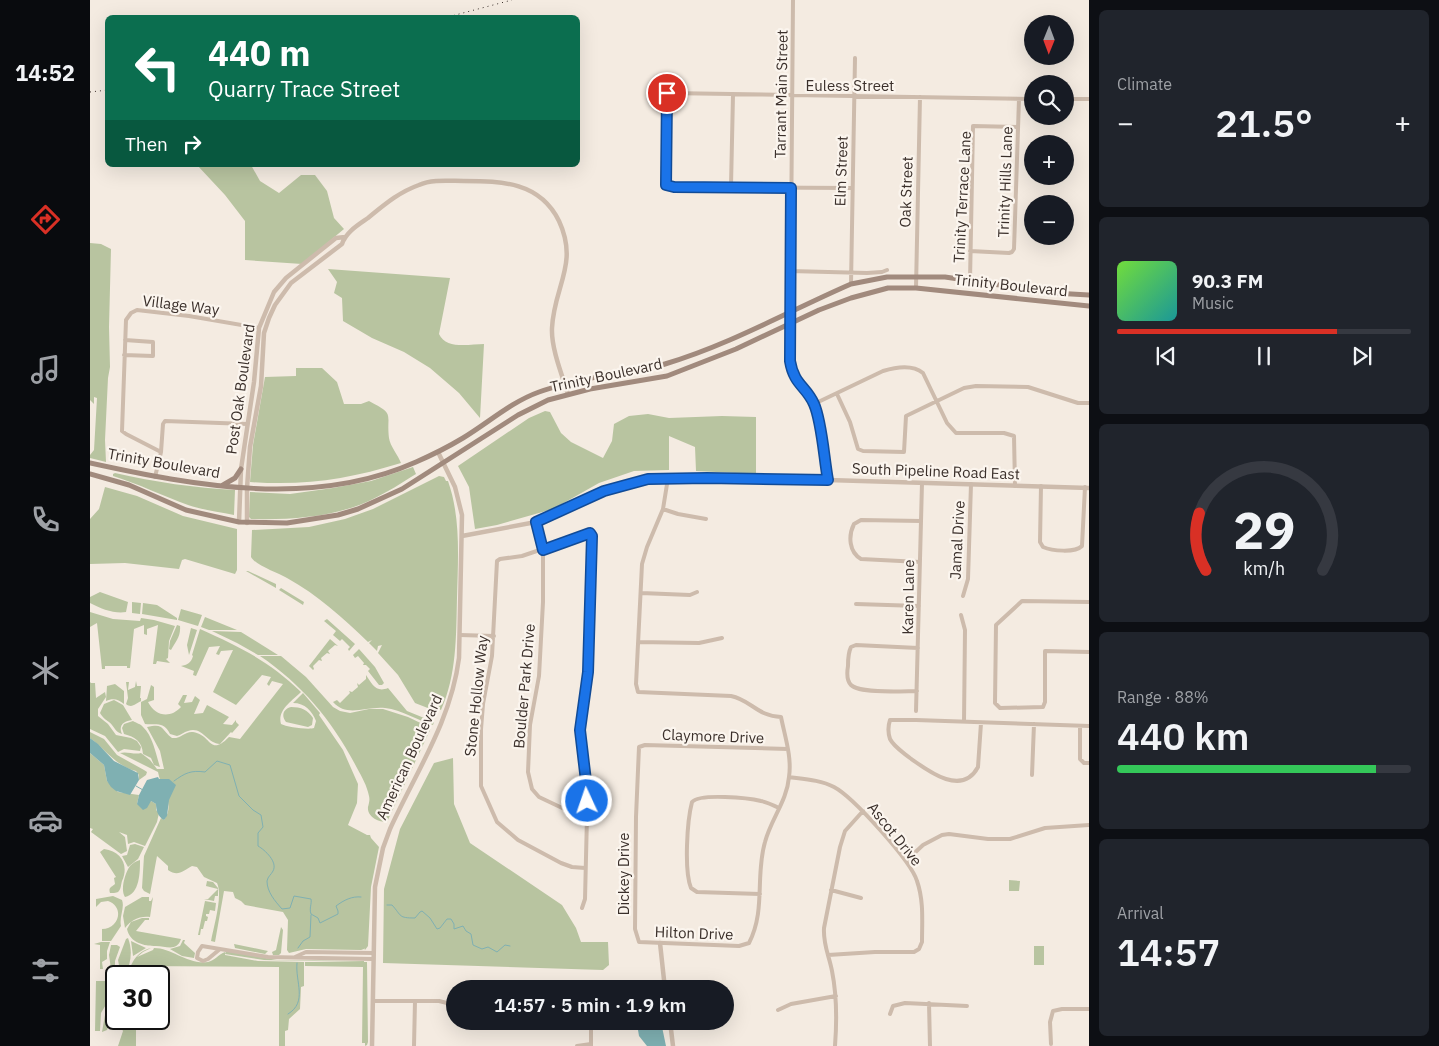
<!DOCTYPE html>
<meta charset="utf-8">
<style>
body{margin:0;font-family:"IBM Plex Sans",sans-serif;background:#20242c;color:#f1f3f6;height:100vh;display:flex;flex-direction:column;font-size:19px;white-space:nowrap}
*{box-sizing:border-box;margin:0}
p{font-size:16px;color:#9ea1a6}
.icon{flex:none;width:28px;height:28px;fill:none;stroke:currentColor;stroke-width:2;stroke-linecap:round;stroke-linejoin:round}
.map{position:relative;flex:1;overflow:hidden}
.panel{display:flex;flex-direction:column;gap:10px;padding:10px;background:#0d0f14;width:350px}
.panel>*{flex:none}
.banner{position:absolute;left:15px;top:15px;width:475px;height:152px;border-radius:8px;box-shadow:0 5px 20px #0002;background:#0b6e4f;color:#fff;overflow:hidden}
.needle{width:32px;rotate:181deg}
.fabs{position:absolute;left:934px;top:15px;display:grid;gap:10px}
.fabs a{display:grid;place-items:center;width:50px;height:50px;border-radius:50%;background:#171b24;box-shadow:0 5px 20px #0002;font-size:25px}
.speed{position:absolute;left:15px;top:965px;display:flex;gap:10px;font-size:25px;font-weight:700;text-align:center}
.speed>*{display:grid;place-content:center;width:65px;height:65px;border-radius:50%;background:#171b24;box-shadow:0 5px 20px #0002;line-height:1}
.speed .limit{border:2px solid #111;border-radius:8px;background:#fff;color:#111}
.pin{position:absolute;display:grid;place-items:center;width:42px;height:42px;color:#fff;margin:-21px;border:2px solid #fff;border-radius:50%;box-shadow:0 1px 5px #0007}
.me{position:absolute;width:55px;margin:-28px;rotate:357deg;stroke-linejoin:round;filter:drop-shadow(0 0 4px #0008)}
.turn{display:flex;align-items:center;gap:18px;height:105px;padding:0 20px;font-size:22px}
.turn .icon{width:65px;height:65px;stroke-width:2.5}
.turn b{display:block;font-size:35px;line-height:42px}
.then{display:flex;align-items:center;height:48px;padding:0 20px;background:#0003;gap:10px;font-size:19px}
.big{font-size:38px;font-weight:600;line-height:1.1}
.panel .widget{flex:1;display:flex;flex-direction:column;justify-content:center;gap:8px;min-width:0;padding:0 18px;border-radius:8px;background:#20242c}
.panel .dial{align-items:center;gap:0}
.dial svg{height:130px;overflow:visible;fill:none;stroke:#363941;stroke-width:7;stroke-linecap:round;text-anchor:middle}
.dial text{fill:#f1f3f6;stroke:none}
.song{display:flex;align-items:center;gap:15px}
.cover{width:60px;height:60px;border-radius:8px;background:linear-gradient(135deg,hsl(100 70% 55%),hsl(180 70% 35%))}
.played{height:5px;border-radius:2px;background:linear-gradient(90deg,#d93025 75%,#363941 75%)}
.keys{display:flex;justify-content:space-around;direction:ltr}
.heat{display:flex;justify-content:space-between;align-items:center;font-size:28px;direction:ltr}
.charge{height:8px;border-radius:4px;background:linear-gradient(90deg,#34c759 88%,#363941 0)}
.trip{position:absolute;left:356px;top:980px;width:288px;height:50px;border-radius:25px;background:#171b24;box-shadow:0 5px 20px #0002;font-weight:600;line-height:50px;text-align:center}
main{display:flex;flex:1;min-height:0}
.menu{display:flex;flex-direction:column;width:90px;justify-content:space-around;align-items:center;background:#090b0e;color:#9ea1a6}
.menu .icon{width:35px;height:35px}
.menu .on{color:#d93025}
.menu b{font-size:22px;color:#f1f3f6}
.map>svg:first-child{display:block}
.green{fill:#b8c4a0}
.water{fill:#7fb0b2}
.lines{fill:none;stroke-linecap:round;stroke-linejoin:round}
.stream{stroke:#7fb0b2;stroke-width:1}
.minor{stroke:#cdbbac;stroke-width:4}
.tertiary{stroke:#cdbbac;stroke-width:4.5}
.secondary{stroke:#a18a7d;stroke-width:5}
.rail{stroke:#3b302b;stroke-width:1;stroke-dasharray:1 4;stroke-linecap:butt}
.route-casing{stroke:#114b97;stroke-width:12}
.route{stroke:#1a73e8;stroke-width:9}
.labels{text-anchor:middle;dominant-baseline:central;stroke-width:4.5;stroke-linejoin:round;paint-order:stroke}
.street-label{font-size:15px;fill:#3b302b;stroke:#fbf5ee}
</style>
<main>
<nav class="menu">
<b>14:52</b>
<svg class="icon on" aria-label="directions" viewBox="0 0 24 24"><path d="M12 3l9 9-9 9-9-9zM9 14v-3h6M13 9l2 2-2 2"/></svg>
<svg class="icon" aria-label="music" viewBox="0 0 24 24"><path d="M9 18V5l10-2v13"/><circle cx="6" cy="18" r="3"/><circle cx="16" cy="16" r="3"/></svg>
<svg class="icon" aria-label="phone" viewBox="0 0 24 24"><path d="M5 4h4l2 5-3 2q2 4 5 5l2-3 5 2v4C11 20 4 13 5 4z"/></svg>
<svg class="icon" aria-label="climate" viewBox="0 0 24 24"><path d="M12 3v18M4 7l16 10M4 17L20 7"/></svg>
<svg class="icon" aria-label="car" viewBox="0 0 24 24"><path d="M5 17H2v-5l4-1 3-4h7l3 4 3 1v5h-3M9 17h6M6 11h13"/><circle cx="7" cy="17" r="2"/><circle cx="17" cy="17" r="2"/></svg>
<svg class="icon" aria-label="filters" viewBox="0 0 24 24"><path d="M4 7h16M4 17h16"/><circle cx="9" cy="7" r="2"/><circle cx="15" cy="17" r="2"/></svg>
</nav>
<div class="map">
<svg width="999" height="1046" viewBox="0 0 999 1046">
<rect width="100%" height="100%" fill="#f4ebe1"/>
<path class="green" d="M107 165H161L170 181 189 193 211 175H225L237 191 244 218 254 229 212 264 155 260V221L135 195Z
M0 243 11 244 21 249 19 327 20 367 18 378 15 440 16 462 0 458V455L4 450 7 398 4 397V404L0 400Z
M238 269 360 278 349 334C356 350 380 344 394 344L390 418 369 393 340 368 314 352 282 338 253 321 252 298 244 293 247 282Z
M206 368H232L247 382 254 404H271L279 401C306 415 296 413 299 438 300 446 308 455 311 463 259 479 216 486 160 482L163 445 175 377 206 376Z
M455 411 460 412 471 433 481 442 513 458 522 441 524 424 539 416 558 414 579 418 632 416 666 417V474L606 471 605 447 579 436V470L544 471 509 483 463 509 407 525 385 529 379 487 368 466 439 418Z
M323 467 326 474 321 477C310 484 299 491 287 497 249 517 203 520 161 519L159 517 160 492 200 494 243 488 281 481Z
M25 473C65 482 105 488 145 490L144 515C129 512 113 510 98 505 73 496 49 484 23 476V474Z
M349 476 354 477 356 481H358C371 518 368 558 367 598 366 636 367 674 351 710L349 709 348 712 325 703 308 675 288 653 292 645 288 646 287 651 279 643 282 640 278 642C253 618 228 595 197 578 188 573 165 565 161 557L162 530 219 527 255 519 283 509Z
M15 487 47 496 93 516 147 529V570L145 574 95 559 92 560 89 569 35 563 0 564V519L9 509Z
M156 571H158L186 584V588Z
M191 588 214 602 213 605 189 590Z
M10 592 38 602 36 612C25 614 11 609 0 603V597Z
M42 602 51 603 50 614 42 613Z
M53 603 67 605 87 618V620L52 614Z
M91 609 112 615 108 626 88 620Z
M0 612 23 619 50 621 51 618 64 620 85 626 79 641 78 658 76 659 80 663 67 661 66 664H63L68 625 57 629V635L54 634V625L44 629 40 668H37V666H15V669H12L7 623 0 627Z
M115 617 147 630H119L111 627Z
M237 619 265 644 259 651 258 649 260 647 252 639 250 641 243 635 246 631 234 621Z
M87 625 90 626C91 637 85 642 81 650L79 649 80 641Z
M101 628 107 630 99 655 97 645Z
M110 629C150 647 179 661 211 692 202 701 187 710 191 724 196 727 219 730 224 728L226 721C222 711 215 703 203 703L213 693 230 713 229 715 253 750 268 784 267 803 258 825 277 835H280L281 838 289 847 281 887 278 946 275 950 274 948V949L271 950 216 949 199 953 197 950 198 920 193 912 155 905 151 901 145 898 143 892 134 891 125 942 121 941C124 925 133 896 127 883L114 877 107 867 102 866C93 871 88 877 78 870V866L67 856 60 894 54 891 52 888 54 856 71 818 74 820C86 803 71 789 68 772L30 753C37 751 44 755 51 753L60 760 67 769H74L70 751 57 727C75 723 70 729 82 738 91 739 95 731 103 732 122 735 119 757 139 737L150 739 193 684 182 681 179 686 177 684 181 677 172 675 146 705 123 692 143 650 131 651 129 655 126 654 130 646 119 647 106 676 103 675 104 671 91 666C97 665 101 663 103 656L102 655Z
M122 631 151 632 188 655H168L147 643Z
M240 639 248 646 245 645 238 651 240 654 237 653 231 658 232 661 229 660 223 666 224 669 223 670 219 666Z
M269 649 285 667 294 683 292 685H289L278 671 280 669 276 665H273L274 663 268 656 265 658 263 655Z
M170 656H191L216 677 243 707 250 711 260 713 279 709H293L318 717 341 728 297 822C289 822 277 817 278 807 279 803 280 800 279 796 277 786 272 777 267 768 243 722 213 685 170 656Z
M276 675C282 684 286 693 298 688L317 711 344 722 343 725C327 720 312 710 295 708 276 706 257 718 243 702L247 700 250 703 260 693 259 691 262 692 268 687 267 683 269 685 276 679Z
M46 681 47 686H51L50 698H51V702L57 699 61 685 64 687V700L58 702C65 716 80 719 91 707L88 704 93 695H97L94 703 102 702 105 696 110 700 104 714 113 713 117 705 139 717 133 724 142 725 146 720V722L149 725 142 733 141 732 130 744C117 744 113 726 98 731 94 732 91 735 87 736L80 734C74 721 66 725 55 724L51 715V701C46 703 42 709 36 704L38 698 36 682H39L38 690 45 687Z
M0 682 1 683H5L6 698 15 692 16 697 8 709V716L18 724 26 735 41 738 47 741 51 747 50 751 34 749 28 752 15 736 0 729Z
M25 684 34 691V704C28 699 23 698 16 701L17 686Z
M24 700 33 705 42 720C34 721 28 725 32 734 25 732 25 727 19 722 15 719 13 718 10 713L14 704Z
M201 707C211 707 218 710 223 718L222 725 218 727 196 722C191 716 193 709 201 707Z
M43 721C46 723 51 724 53 727 63 736 66 755 70 767L64 765 61 758 53 754C52 741 45 737 34 734L32 728 34 724Z
M0 732 14 739 27 755 54 770 57 772 56 775 49 780V775L46 771C26 766 16 750 0 738Z
M0 753 14 765 17 781 28 792 49 795 47 804 61 801 66 804V810L69 813 67 822 55 846 44 842 38 844 37 835 29 832 35 837 37 851 31 854 1 832 3 829 0 828Z
M363 758 364 804 380 843 472 905 486 928 491 942H518L519 965 513 970 293 963 294 889 310 829 344 763Z
M45 844 54 847 48 859 38 867 32 856 37 855 40 845Z
M14 849C32 851 39 866 32 881 31 884 31 890 28 892 27 893 21 893 20 893 18 887 22 887 25 884L24 878 26 877 10 852Z
M50 860C50 872 50 894 35 897 30 890 35 873 40 866 43 863 46 861 50 860Z
M919 880 930 881 929 891H919Z
M117 881 123 882 128 888V896H125L124 901 114 899H118L128 889 116 886Z
M23 896 32 900C35 908 29 917 31 926L21 941H12V929C29 929 35 907 18 901L11 902 6 907V899Z
M52 897H59V901H61L63 897 60 917C48 916 42 920 35 928L33 916 35 907Z
M115 901 126 903 125 911 120 910 119 914H116V916L118 917 117 921H115L113 929H111L110 935H108Z
M52 918H59V920H55L46 931 91 939C87 952 76 946 66 946 54 946 40 943 37 929L41 922Z
M191 927 193 930 191 953 189 955H183L182 952 186 950Z
M38 938C43 951 41 963 35 976H31L28 960 36 939Z
M93 940H95L94 943 105 953 104 958 92 956 80 949 90 946Z
M41 941 56 948 43 956Z
M11 942H20L17 951V959L12 962 13 969H10V945L4 944Z
M144 944 178 951 175 954 145 948Z
M21 945H27L30 947 25 961V967L21 969 19 955Z
M944 946H954V965H944Z
M61 948 53 952 47 957 63 950 64 948C82 948 98 965 118 962 124 961 129 954 135 952V955L168 961 214 962V986L211 987 210 1009 199 1019 198 1030 195 1031V1046H189V967L47 966V976H37C42 962 46 952 61 948Z
M136 951 187 960 274 961V962L174 960 135 954Z
M215 962H277L278 1042 277 1045 275 1046V1043H272L273 967 215 966Z
M17 976 23 977 24 991 11 1013 10 1031H5L6 981H21Z
M20 1005H26V1014L22 1015 24 1008 20 1013 22 1017 17 1030 12 1032 15 1015Z
M36 1019H46V1046H28L33 1031 31 1027Z"/>
<path class="water" d="M0 738 8 744 24 761 48 773 49 780 40 795 26 791 21 787 17 781 14 765 0 753Z
M68 777 69 779H79L86 785 79 800 77 816 74 820C68 817 66 810 66 804L61 801 57 808 53 810 47 804 49 795 57 780Z
M549 1021 571 1022 576 1046H557L549 1036 547 1024Z"/>
<g class="lines">
<path class="stream" d="M84 781C95 773 101 770 115 772L127 761 140 765 149 796 163 810 171 815 173 827 168 833V846C175 850 188 862 183 871 181 875 178 876 177 881 177 892 185 901 192 909L200 908 204 896 221 899C222 904 219 908 221 914L228 918 230 923 248 914V911L246 906C254 900 262 896 271 897
M46 786 53 790
M297 905H302C312 916 308 918 325 918L330 912 332 911 340 918 347 929 350 928 357 919H361L364 924V929L373 926 376 931 381 934 383 945 392 949 398 947 407 952 415 945 420 946
M208 948 213 941 220 937 221 915
M198 1014C218 1002 205 982 207 963"/>
<path class="minor" d="M703 0 700 361C704 385 716 386 724 404 732 422 734 459 738 480
M975 99H999
M641 186 643 95
M761 188 584 187 576 185 577 93 942 99
M880 251 919 253 922 252 924 249 929 99
M700 271 777 273 792 272 797 270
M880 281 883 126 928 127
M761 284 765 58
M826 288 830 97
M34 355 63 356V342L35 340
M747 394 760 422 768 449 773 451 814 452 816 416 874 388 886 386 938 387 988 403H999
M724 404 793 371C806 367 822 364 833 373L857 423 866 433H914L924 436 925 486
M71 452 73 424 75 421 157 424
M65 477 71 452 36 434 32 431 36 320 41 313 47 310 99 316 169 328
M578 478 573 509 557 547 552 564 546 684 548 692 641 696C661 700 667 716 691 717 695 737 702 757 699 777 697 801 681 819 675 842 665 876 676 910 659 943L649 946 549 942 545 929 546 817 549 747 555 745 698 749
M951 486 950 542 953 547C962 551 985 553 992 546L995 487
M573 509 588 514 616 519
M446 522 453 550V602L449 676 440 725 438 772 442 789 449 797 487 815 497 816
M830 562 771 559C759 552 758 536 764 524L771 520 831 521
M551 593 600 595 607 592
M873 596 878 579 881 484
M999 602 932 601 906 625 905 703 910 708 953 707 955 702V651L999 652
M766 604 829 606
M871 615 875 630 874 722
M370 635 404 636
M548 642 609 643 632 638
M827 691C814 691 770 694 761 685 757 681 757 672 758 666 758 660 758 653 761 647L766 645 828 648
M826 711 832 483
M891 723 888 767C872 797 838 771 820 758 814 753 804 747 800 739 798 733 798 726 800 720H826L999 726
M990 726V759L994 763H999
M942 775 944 724
M699 777C714 779 731 780 744 787 763 797 821 861 827 881 834 901 832 922 832 942L829 949 824 952H785L738 955
M816 861 833 845 852 835 859 834 898 839H920L955 828 999 825
M741 890 771 898
M670 894 607 892 601 888C594 871 597 821 602 802 610 793 659 798 671 801 677 802 683 805 689 808
M492 908 495 899 497 816 496 781 490 730 498 672 500 639 502 559V536L500 533 432 556 410 559 407 561 402 656 393 704 391 729V786L407 822 428 840 471 863 482 867 495 868
M130 949 118 959 113 961 107 958 108 952 112 946 178 957 283 959
M205 957 216 952 283 953
M283 1001H349L365 1005
M839 1003 840 1046
M635 1005H636
M688 1010 701 1004 746 996
M800 1014 803 1006 815 1003 877 1006
M501 1021V1046
M961 1044 960 1022 963 1011 972 1009H999
M324 1046 325 1001
M487 1046 501 1044
M745 1046C747 1020 747 996 742 971 739 955 733 945 734 928L750 847 755 831 773 811"/>
<path class="tertiary" d="M149 522 151 469 164 382 169 328 184 292 196 278 246 238 255 237
M157 523V488L160 447 171 386 174 333 179 318 185 305 201 283 252 244C256 232 268 225 278 218 294 205 309 192 329 185 342 179 359 181 374 181 412 181 450 182 469 221 489 264 464 286 462 328 461 348 472 375 478 394
M372 536 446 522 514 491 558 479 617 478 738 480 999 488
M570 943 575 989
M580 1021 583 1046
M282 1046 285 887 293 848 300 829C326 772 361 721 369 658L372 515 365 487 348 452"/>
<path class="secondary" d="M0 463C105 486 223 508 326 462 342 455 358 447 373 438 398 423 421 402 449 392 474 383 501 378 527 373 543 370 559 369 575 364 639 345 699 311 761 284L797 277H855L964 293 999 295
M0 474 39 485 96 510 149 522 197 523 248 515 268 509 312 489 428 415 458 400 500 389 577 376 646 349 729 310 761 298 798 288H826L999 306
M133 485 145 478 151 469"/>
<path class="rail" d="M354 18 422 0
M0 92 18 90"/>
</g>
<g class="lines">
<g class="route-casing">
<path id="route" d="M497 801 496 781 490 730 498 672 502 536 500 533 453 550 446 522 514 491 558 479 617 478 738 480C734 459 732 422 724 404 716 386 704 385 700 361L701 188 584 187 576 185 577 93"/>
</g>
<use href="#route" class="route"/>
</g>
<g class="labels">
<g class="street-label">
<text x="760" y="85">Euless Street</text>
<text transform="translate(691 94) rotate(-89)">Tarrant Main Street</text>
<text transform="translate(751 171) rotate(-88)">Elm Street</text>
<text transform="translate(915 182) rotate(-88)">Trinity Hills Lane</text>
<text transform="translate(816 192) rotate(-88)">Oak Street</text>
<text transform="translate(872 197) rotate(-87)">Trinity Terrace Lane</text>
<text transform="translate(921 285) rotate(6)">Trinity Boulevard</text>
<text transform="translate(91 305) rotate(7)">Village Way</text>
<text transform="translate(516 375) rotate(-12)">Trinity Boulevard</text>
<text transform="translate(150 389) rotate(-82)">Post Oak Boulevard</text>
<text transform="translate(74 463) rotate(10)">Trinity Boulevard</text>
<text transform="translate(846 471) rotate(2)">South Pipeline Road East</text>
<text transform="translate(867 540) rotate(-87)">Jamal Drive</text>
<text transform="translate(818 597) rotate(-89)">Karen Lane</text>
<text transform="translate(434 686) rotate(-85)">Boulder Park Drive</text>
<text transform="translate(386 696) rotate(-84)">Stone Hollow Way</text>
<text transform="translate(623 736) rotate(2)">Claymore Drive</text>
<text transform="translate(319 757) rotate(-65)">American Boulevard</text>
<text transform="translate(805 834) rotate(51)">Ascot Drive</text>
<text transform="translate(533 874) rotate(-90)">Dickey Drive</text>
<text transform="translate(604 933) rotate(2)">Hilton Drive</text>
</g>
</g>
</svg>
<div class="fabs">
<a><svg class="needle" viewBox="-14 -14 28 28"><path d="M0-13l5 13h-10z" fill="#e53935"/><path d="M0 13l5-13h-10z" fill="#9ea1a6"/></svg></a>
<a><svg class="icon" aria-label="search" viewBox="0 0 24 24"><circle cx="10" cy="10" r="6"/><path d="M15 15l6 6"/></svg></a>
<a>+</a>
<a>−</a>
</div>
<div class="speed"><div class="limit">30</div></div>
<div class="pin" style="left:577px;top:93px;background:#d93025"><svg class="icon" aria-label="arrive" viewBox="0 0 24 24"><path d="M6 21V4h12l-3 4 3 4H6"/></svg></div>
<svg class="me" style="left:497px;top:801px" viewBox="-20 -20 40 40"><circle r="17" fill="#1a73e8" stroke="#fff" stroke-width="3"/><path d="M0-11L8 9 0 5-8 9z" fill="#fff"/></svg>
<div class="trip">14:57 · 5 min · 1.9 km</div>
<div class="banner">
<div class="turn"><svg class="icon" aria-label="left" viewBox="0 0 24 24"><path d="M17 20v-9H6M10 6l-5 5 5 5"/></svg><div><b>440 m</b>Quarry Trace Street</div></div>
<div class="then">Then<svg class="icon" aria-label="right" viewBox="0 0 24 24"><path d="M7 20v-9h11M14 6l5 5-5 5"/></svg></div>
</div>
</div>
<section class="panel">
<div class="widget"><p>Climate</p>
<div class="heat"><a>−</a><b class="big">21.5°</b><a>+</a></div>
</div>
<div class="widget">
<div class="song"><i class="cover"></i><div><b>90.3 FM</b><p>Music</p></div></div>
<div class="played"></div>
<div class="keys"><svg class="icon" aria-label="previous" viewBox="0 0 24 24"><path d="M18 5L8 12l10 7zM5 5v14"/></svg><svg class="icon" aria-label="pause" viewBox="0 0 24 24"><path d="M8 5v14M16 5v14"/></svg><svg class="icon" aria-label="next" viewBox="0 0 24 24"><path d="M6 5l10 7-10 7zM19 5v14"/></svg></div>
</div>
<div class="widget dial"><svg viewBox="0 0 100 80">
<path d="M14 69A42 42 0 1 1 86 69"/>
<path d="M14 69A42 42 0 0 1 10 34" stroke="#d93025"/>
<text x="50" y="56" font-size="32" font-weight="700">29</text>
<text x="50" y="72" font-size="11">km/h</text>
</svg></div>
<div class="widget"><p>Range · 88%</p><b class="big">440 km</b><div class="charge"></div></div>
<div class="widget"><p>Arrival</p><b class="big">14:57</b></div>
</section>
</main>
